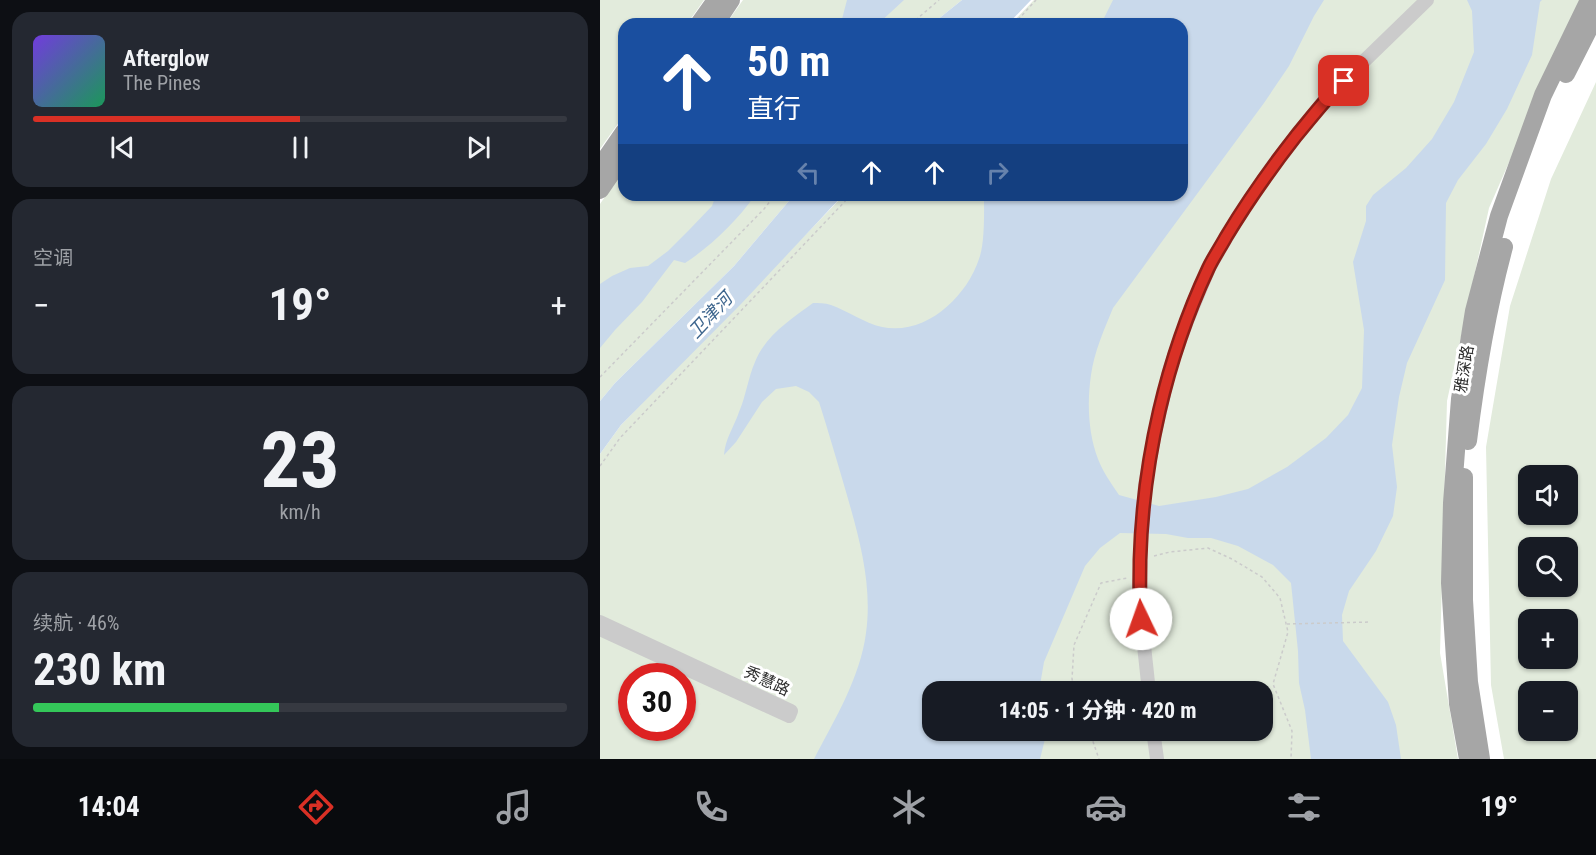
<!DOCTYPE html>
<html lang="zh">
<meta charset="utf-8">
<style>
body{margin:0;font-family:"Roboto Condensed","Noto Sans SC",sans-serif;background:#242831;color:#f1f3f6;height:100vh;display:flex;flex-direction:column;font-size:22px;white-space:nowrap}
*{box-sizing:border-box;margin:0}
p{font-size:20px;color:#9ea1a6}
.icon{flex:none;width:33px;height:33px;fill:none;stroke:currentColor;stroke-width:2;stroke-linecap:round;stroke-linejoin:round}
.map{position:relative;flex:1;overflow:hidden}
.sheet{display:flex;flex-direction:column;gap:12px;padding:12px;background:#0d0f14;width:600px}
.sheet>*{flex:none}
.banner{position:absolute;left:18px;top:18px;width:570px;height:183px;border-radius:18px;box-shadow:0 2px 4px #0004;background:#1a4fa0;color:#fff;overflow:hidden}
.fabs{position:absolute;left:918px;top:465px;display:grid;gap:12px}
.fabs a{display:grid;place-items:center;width:60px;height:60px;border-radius:12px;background:#171b24;box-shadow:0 2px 4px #0004;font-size:30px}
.speed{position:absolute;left:18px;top:663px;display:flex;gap:12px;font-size:30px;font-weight:700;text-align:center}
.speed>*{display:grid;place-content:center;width:78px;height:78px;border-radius:50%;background:#171b24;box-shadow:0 2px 4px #0004;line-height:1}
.speed .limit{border:9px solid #d22;background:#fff;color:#111}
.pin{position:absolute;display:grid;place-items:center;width:51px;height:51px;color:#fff;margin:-26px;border-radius:12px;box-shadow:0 3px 9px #0006}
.me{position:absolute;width:66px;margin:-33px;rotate:357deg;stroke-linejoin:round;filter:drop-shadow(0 0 4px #0008)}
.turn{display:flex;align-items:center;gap:21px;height:126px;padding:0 30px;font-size:27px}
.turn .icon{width:78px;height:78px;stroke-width:2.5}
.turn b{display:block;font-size:42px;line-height:51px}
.lanes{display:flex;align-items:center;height:57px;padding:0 30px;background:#0003;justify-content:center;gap:30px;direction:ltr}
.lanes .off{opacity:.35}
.big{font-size:45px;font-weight:700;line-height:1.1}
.sheet .tile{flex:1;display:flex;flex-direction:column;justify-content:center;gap:9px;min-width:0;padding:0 21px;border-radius:18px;background:#242831}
.sheet .dial{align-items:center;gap:0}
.dial b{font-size:78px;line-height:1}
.song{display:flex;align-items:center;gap:18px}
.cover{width:72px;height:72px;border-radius:9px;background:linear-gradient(135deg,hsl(260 70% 55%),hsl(150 70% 35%))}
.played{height:6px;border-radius:3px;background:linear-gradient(90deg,#d93025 50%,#363941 50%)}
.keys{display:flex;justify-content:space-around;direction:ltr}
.heat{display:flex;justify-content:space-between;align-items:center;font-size:33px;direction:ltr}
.charge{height:9px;border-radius:4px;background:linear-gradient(90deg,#34c759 46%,#363941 0)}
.trip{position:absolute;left:322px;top:681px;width:351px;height:60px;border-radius:18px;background:#171b24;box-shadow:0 2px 4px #0004;font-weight:700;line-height:60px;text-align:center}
.dock{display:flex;height:96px;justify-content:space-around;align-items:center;background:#090b0e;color:#9ea1a6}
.dock .icon{width:42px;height:42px}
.dock .on{color:#d93025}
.dock b{font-size:27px;color:#f1f3f6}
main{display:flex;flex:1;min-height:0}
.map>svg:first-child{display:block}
.green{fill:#e2ebdc;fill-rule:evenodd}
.water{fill:#c9d9eb}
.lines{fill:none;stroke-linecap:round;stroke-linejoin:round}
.path{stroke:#cbcbcb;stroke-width:1.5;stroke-dasharray:3 3;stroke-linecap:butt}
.minor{stroke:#cbcbcb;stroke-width:14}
.major{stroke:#a6a6a6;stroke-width:18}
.route-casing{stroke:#8d1f18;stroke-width:15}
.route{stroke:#d93025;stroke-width:10}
.labels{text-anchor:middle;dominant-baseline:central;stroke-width:6;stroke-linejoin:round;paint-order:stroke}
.street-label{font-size:16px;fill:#2e2e2e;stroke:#fff}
.water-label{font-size:18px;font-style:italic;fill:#3e668e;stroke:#fff}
</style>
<main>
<section class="sheet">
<div class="tile">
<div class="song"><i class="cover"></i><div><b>Afterglow</b><p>The Pines</p></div></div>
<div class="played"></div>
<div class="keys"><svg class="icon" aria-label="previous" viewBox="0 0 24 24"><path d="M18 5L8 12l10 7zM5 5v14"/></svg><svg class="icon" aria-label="pause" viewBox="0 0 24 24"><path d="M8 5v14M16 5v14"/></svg><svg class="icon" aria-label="next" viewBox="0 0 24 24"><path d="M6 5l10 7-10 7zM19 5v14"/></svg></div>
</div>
<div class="tile"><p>空调</p>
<div class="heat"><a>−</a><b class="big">19°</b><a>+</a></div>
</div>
<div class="tile dial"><b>23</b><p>km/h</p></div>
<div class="tile"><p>续航 · 46%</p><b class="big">230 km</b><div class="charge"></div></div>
</section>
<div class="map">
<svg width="996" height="759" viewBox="0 0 996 759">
<rect width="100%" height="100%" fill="#fff"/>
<path class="green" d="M0 0H104L87 24H24V115L0 149Z
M143 0H362L332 24H126Z
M434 0H980L889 208 847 401 840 653 858 759H0V454L21 425 244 195H582V24H411ZM32 676H82V728H32ZM333 692H663V730H333Z
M996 82V759H904L891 685 886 447 910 306 951 179ZM928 476H968V514H928ZM928 548H968V586H928ZM928 620H968V658H928ZM928 692H968V730H928Z
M24 169V195H194L134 266 15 383 0 401V204Z"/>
<path class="water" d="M247 0H304L278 24H239L242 19Z
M362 0H431L408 24H332Z
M513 0H724L714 16 689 66 664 103 513 308C504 330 494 352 491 375 487 402 488 433 498 459 503 472 511 483 519 495L559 506 616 497 648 489 687 467 726 438 748 415 762 388 764 330 753 262 766 221V206L773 195 806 168 832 139 854 102 874 52 872 11 867 0H942L940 2 932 55 907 109 886 144 858 180 846 203 845 280 807 363 799 397 792 445 797 487 793 516 776 551 749 591 742 615 743 641 788 702 796 725 801 759H711L705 710 699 683 698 651 691 583 673 565 638 546 611 538H588L566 534 520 533 500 548 485 566 444 662 439 691 333 692V730L447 731 440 759H214C235 719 260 678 266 633 273 583 258 533 244 485 236 458 228 430 219 402L209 392 196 386 176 389 162 402 136 442 124 455C125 439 134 427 139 412 146 396 148 378 155 362 165 336 191 319 213 303 218 303 225 303 231 305 248 311 264 323 282 327 325 336 366 298 379 259 385 243 384 212 384 195H582V24H501Z
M116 195H155C138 220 110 247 85 263L74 260 42 302 15 330 0 348V284L12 276 30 268 48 266 68 251 89 230 112 206Z
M194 195H243L141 304 21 425 0 454V401L15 383 134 266Z"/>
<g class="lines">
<path class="path" d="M311 24 339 0
M414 24 436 0
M0 377 164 209 175 195
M0 466 20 438 251 195
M554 556 570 552 608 548 632 559 662 577 680 598 688 632 673 684 692 731 691 759
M687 624 771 622
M476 692 472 679 474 645 501 583 527 578
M489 730 499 759"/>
<path class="minor" d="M0 622 191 711 189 716 0 629
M549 692 539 599 541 543 545 485 556 428 570 368 587 321 609 268 641 212 674 164 727 97 827 0
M553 730 557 759"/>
<path class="major" d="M99 24 116 0
M115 24 131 0
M966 74 996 15
M0 167 24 132
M0 190 24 155
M868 441C876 376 887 310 904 247
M864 477V600L869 682 881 759
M868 759 858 704 850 583 852 503 860 399 874 311 899 216 943 95 989 0"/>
</g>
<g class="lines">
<g class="route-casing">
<path id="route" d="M541 619C539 599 540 579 540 560 543 460 566 359 608 269 613 258 620 248 626 237 647 202 671 168 696 136 712 117 726 98 744 81"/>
</g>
<use href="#route" class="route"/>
</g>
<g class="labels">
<g class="street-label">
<text transform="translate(864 369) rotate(-81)">雅深路</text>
<text transform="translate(167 681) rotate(25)">秀慧路</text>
</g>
<g class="water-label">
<text transform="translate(110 315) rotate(-47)">卫津河</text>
</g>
</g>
</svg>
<div class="fabs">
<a><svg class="icon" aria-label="sound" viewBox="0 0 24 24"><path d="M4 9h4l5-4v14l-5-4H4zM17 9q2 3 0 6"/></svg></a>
<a><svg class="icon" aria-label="search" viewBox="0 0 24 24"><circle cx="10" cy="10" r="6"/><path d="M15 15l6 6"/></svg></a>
<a>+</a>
<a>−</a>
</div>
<div class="speed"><div class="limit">30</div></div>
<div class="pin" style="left:744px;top:81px;background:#d93025"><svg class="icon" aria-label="arrive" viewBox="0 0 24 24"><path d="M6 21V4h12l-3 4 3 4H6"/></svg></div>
<svg class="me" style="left:541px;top:619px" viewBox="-20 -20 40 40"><circle r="19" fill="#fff"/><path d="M0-13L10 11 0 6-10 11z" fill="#d93025"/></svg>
<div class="trip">14:05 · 1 分钟 · 420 m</div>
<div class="banner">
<div class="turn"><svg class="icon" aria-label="ahead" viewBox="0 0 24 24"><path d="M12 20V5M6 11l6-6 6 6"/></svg><div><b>50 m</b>直行</div></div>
<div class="lanes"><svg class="icon off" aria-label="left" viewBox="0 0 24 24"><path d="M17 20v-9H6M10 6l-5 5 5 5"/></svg><svg class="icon" aria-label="ahead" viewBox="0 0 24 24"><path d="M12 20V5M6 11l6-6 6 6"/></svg><svg class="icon" aria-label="ahead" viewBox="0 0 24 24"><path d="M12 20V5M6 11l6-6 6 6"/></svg><svg class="icon off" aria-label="right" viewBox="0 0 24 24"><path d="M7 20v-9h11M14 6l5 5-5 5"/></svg></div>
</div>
</div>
</main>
<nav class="dock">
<b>14:04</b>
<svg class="icon on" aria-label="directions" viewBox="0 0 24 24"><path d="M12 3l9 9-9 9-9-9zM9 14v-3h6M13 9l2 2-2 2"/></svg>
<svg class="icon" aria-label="music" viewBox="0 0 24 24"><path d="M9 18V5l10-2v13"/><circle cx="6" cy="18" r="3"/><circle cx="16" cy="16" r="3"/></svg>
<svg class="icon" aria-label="phone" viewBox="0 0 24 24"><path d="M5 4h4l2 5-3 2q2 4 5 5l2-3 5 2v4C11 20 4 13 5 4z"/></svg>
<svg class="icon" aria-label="climate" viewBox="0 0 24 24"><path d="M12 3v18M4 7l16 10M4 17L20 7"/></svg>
<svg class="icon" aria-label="car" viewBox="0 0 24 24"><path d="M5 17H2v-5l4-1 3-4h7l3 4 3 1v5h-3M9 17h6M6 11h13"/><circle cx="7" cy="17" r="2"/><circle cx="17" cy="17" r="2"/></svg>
<svg class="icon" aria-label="filters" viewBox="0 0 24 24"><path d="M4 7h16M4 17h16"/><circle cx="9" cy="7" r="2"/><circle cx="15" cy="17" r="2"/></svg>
<b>19°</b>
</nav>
